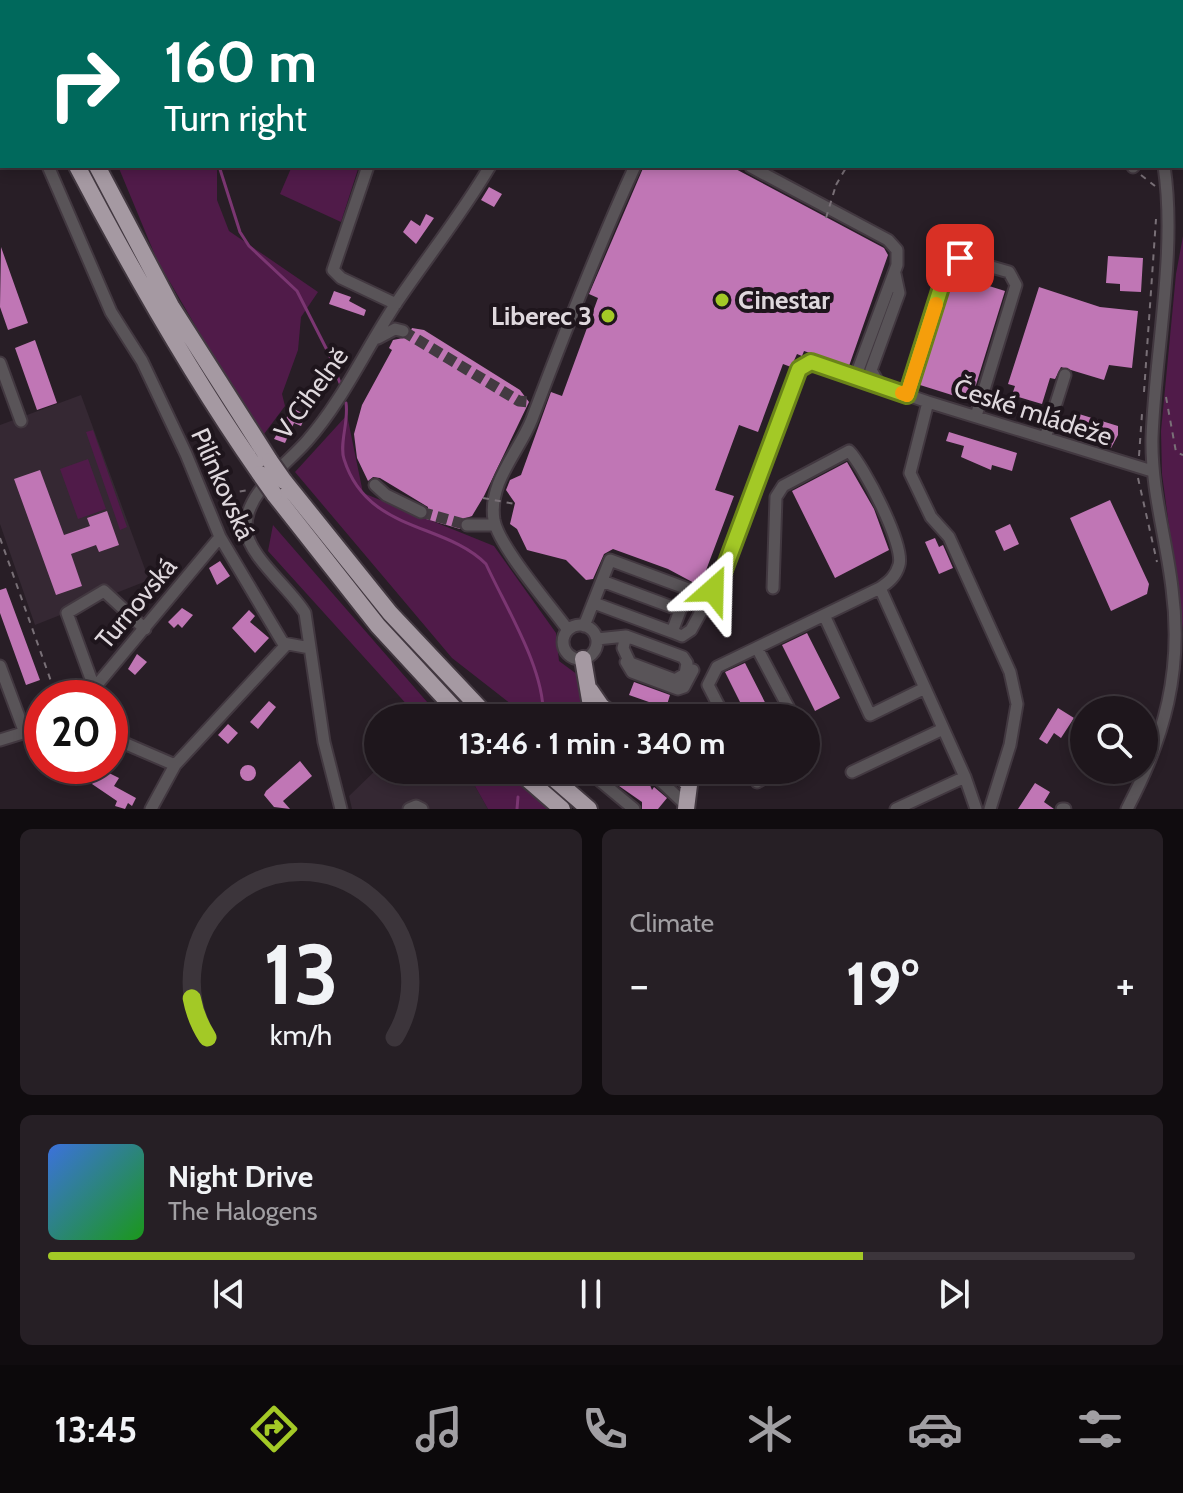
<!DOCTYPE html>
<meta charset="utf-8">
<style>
body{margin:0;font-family:Cabin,sans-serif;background:#261f25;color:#f1f3f6;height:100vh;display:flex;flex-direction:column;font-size:30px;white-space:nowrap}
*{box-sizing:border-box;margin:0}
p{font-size:26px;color:#a19fa3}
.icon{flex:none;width:44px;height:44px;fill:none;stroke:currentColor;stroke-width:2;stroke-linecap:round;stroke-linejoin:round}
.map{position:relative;height:809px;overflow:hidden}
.details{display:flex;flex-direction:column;gap:20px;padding:20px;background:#100c0f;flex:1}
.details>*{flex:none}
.top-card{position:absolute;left:0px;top:0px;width:1184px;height:168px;box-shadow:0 4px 12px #0003,0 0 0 2px #3c353b;background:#00695c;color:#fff;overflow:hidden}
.fabs{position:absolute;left:1070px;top:696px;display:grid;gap:16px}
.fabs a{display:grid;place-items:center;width:88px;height:88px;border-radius:50%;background:#1e161c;box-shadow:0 4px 12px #0003,0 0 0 2px #3c353b;font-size:40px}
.speed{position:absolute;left:24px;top:680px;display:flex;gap:16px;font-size:40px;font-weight:700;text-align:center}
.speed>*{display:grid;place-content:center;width:104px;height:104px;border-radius:50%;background:#1e161c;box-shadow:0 4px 12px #0003,0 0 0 2px #3c353b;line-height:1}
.speed .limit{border:12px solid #d22;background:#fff;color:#111}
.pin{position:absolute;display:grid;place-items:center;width:68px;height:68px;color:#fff;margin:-34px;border-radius:16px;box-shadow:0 4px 12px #0006}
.me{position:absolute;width:88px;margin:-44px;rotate:25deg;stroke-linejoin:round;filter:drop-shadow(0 0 6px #0008)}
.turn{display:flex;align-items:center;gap:28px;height:168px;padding:0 32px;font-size:36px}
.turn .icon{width:104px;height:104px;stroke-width:2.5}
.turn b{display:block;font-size:56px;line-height:68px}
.big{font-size:60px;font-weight:800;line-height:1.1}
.details .tile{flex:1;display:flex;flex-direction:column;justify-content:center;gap:12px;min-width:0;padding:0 28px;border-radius:12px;background:#261f25}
.details .dial{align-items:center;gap:0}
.dial svg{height:208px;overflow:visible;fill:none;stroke:#3c353b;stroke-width:7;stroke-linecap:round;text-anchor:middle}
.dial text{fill:#f1f3f6;stroke:none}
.song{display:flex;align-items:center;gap:24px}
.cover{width:96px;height:96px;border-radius:12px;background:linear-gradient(135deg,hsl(220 70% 55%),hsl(120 70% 35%))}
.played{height:8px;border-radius:4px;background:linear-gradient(90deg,#a3c926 75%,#3c353b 75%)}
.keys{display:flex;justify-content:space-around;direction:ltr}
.heat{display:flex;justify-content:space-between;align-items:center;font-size:44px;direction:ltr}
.details .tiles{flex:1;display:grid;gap:20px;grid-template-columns:1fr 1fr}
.tile:last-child{grid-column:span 2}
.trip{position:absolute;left:364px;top:704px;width:456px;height:80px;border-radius:40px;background:#1e161c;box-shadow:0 4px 12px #0003,0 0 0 2px #3c353b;font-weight:800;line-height:80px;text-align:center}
.tabs{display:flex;height:128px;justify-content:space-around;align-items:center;background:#0c090b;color:#a19fa3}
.tabs .icon{width:56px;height:56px}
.tabs .active{color:#a3c926}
.tabs b{font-size:36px;color:#f1f3f6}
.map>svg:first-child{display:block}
.built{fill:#352833}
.green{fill:#501b49}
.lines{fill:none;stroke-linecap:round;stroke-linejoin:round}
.stream{stroke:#7b3672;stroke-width:3}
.building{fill:#c076b5}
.minor-tunnel{stroke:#433a41;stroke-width:11;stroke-dasharray:11 5.5;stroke-linecap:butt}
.minor-casing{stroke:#423840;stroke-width:15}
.highway-casing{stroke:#423840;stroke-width:20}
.path{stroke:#797077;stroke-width:2;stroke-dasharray:6 6;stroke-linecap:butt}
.minor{stroke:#595458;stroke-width:11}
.highway{stroke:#a599a2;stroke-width:16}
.highway-bridge-casing{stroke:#423840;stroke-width:20;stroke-linecap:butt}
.path-bridge{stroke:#797077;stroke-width:2;stroke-dasharray:6 6;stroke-linecap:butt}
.highway-bridge{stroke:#a599a2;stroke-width:16}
.route-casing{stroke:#6a8319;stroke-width:20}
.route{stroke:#a3c926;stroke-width:14}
.slow{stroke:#f59e0b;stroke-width:14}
.poi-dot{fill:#a3c926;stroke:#1e151c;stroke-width:3}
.labels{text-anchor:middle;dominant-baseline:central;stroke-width:8;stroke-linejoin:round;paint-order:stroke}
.poi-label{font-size:26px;font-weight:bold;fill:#dfd8dd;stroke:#1e151c;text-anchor:start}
.street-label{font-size:26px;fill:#dfd8dd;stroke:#1e151c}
</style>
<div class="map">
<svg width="1183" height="809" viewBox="0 0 1183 809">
<rect width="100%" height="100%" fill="#281e26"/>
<path class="built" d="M81 395 149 580 35 625 0 524V425Z
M378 768 466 770 488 809H352L349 796Z"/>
<path class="green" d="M118 166H217V200L229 231 318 292 301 317 298 350 282 394 285 406 264 434 223 373 157 260Z
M292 166H359L341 222 280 194Z
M1183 236V631L1162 474 1161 431 1176 274Z
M347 415 363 493 494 546 556 633 559 661 578 675 584 718H529L452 658 295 472Z
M93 430 127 527 120 530 86 432Z
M88 459 106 509 78 519 60 469Z
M273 525 441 718H419L268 551Z
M466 770H503L550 809H488Z"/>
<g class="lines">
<path class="stream" d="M234 2 236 0
M219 166 240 232 249 246 297 291 329 354 340 383
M346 403C349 421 339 444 344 459 367 533 445 522 486 564 506 608 546 671 543 718
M517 809 518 797"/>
</g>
<path class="building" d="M644 166H730L884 248 888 255 849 366 804 351 802 356 797 354 791 367 783 364 758 432 739 425 715 490 734 496 705 573 709 577 696 584 668 569 613 549 604 554 593 579 586 580 566 560 527 550 517 529 510 524 515 503 506 490 510 480 521 475 551 392 562 396 598 298 589 294Z
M489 187 502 194 494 207 481 200Z
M426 214 434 218 416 244 403 232 411 220 420 226Z
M1 247 28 323 8 330 0 307Z
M1108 256 1143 258 1141 292 1120 291V284L1106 283Z
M954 275 1005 291 971 401 920 385Z
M1039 287 1100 307 1138 311 1132 368 1109 365 1104 380 1061 367 1055 379 1050 378 1042 404 1012 395 1015 386 1008 384Z
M334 291 351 297 349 301 366 310 364 316 329 304Z
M412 328 424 330 520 390 529 402 484 496 472 516 460 520V529L426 519 428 507 380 478 373 477 368 481 357 458 354 434 362 405 392 350 389 348 393 340 408 337Z
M35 340 57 403 37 410 15 348Z
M292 408 306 415 301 426 294 423 285 443 274 439Z
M1079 414 1118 426V435L1111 448 1073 433Z
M949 432 1017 453 1012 471 992 465 991 470 961 457 964 446 946 441Z
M847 462 874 509 889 550 835 578 792 491Z
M40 470 64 535 90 526 87 518 107 511 119 545 99 552 96 545 71 554 82 586 56 595 14 479Z
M1110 500 1149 584 1147 594 1111 611 1070 518Z
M1010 524 1019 544 1004 551 995 531Z
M935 538 939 547 943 545 953 568 939 574 925 542Z
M220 561 230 576 217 585 209 568Z
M6 588 40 680 26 685 0 613V590Z
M182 608 193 615 182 628 178 624 174 628 168 622Z
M249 610 255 616 250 622 269 638 255 653 232 628Z
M807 633 840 698 815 711 782 645Z
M137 654 147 662 135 675 128 669Z
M745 663 773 718H748L725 672Z
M634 682 670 695 666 708 629 695Z
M269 701 276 707 258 729 250 722Z
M1058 708 1074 718 1061 738 1054 733 1047 744 1039 739Z
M228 724 238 733 228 744 218 735Z
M300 761 312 776 283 801 290 809 274 807 264 795 266 791Z
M240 773a8 8 0 1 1 16 0a8 8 0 1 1-16 0Z
M101 769 119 778 114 786 136 798 132 806 128 803 125 809 115 806 117 801 92 784Z
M633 770 648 780 652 790 654 787 667 798 658 809H642V802L619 786Z
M1035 783 1050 792 1044 802 1054 809H1018Z"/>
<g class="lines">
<path class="minor-tunnel" d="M403 331 519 401 529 402
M421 512 467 525"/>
<g class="minor-casing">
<path id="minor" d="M455 0 458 2
M441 2 442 0
M589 2 590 0
M826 2V0
M1180 2 1181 0
M0 84 2 87
M1182 138V145
M48 166 111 312 142 361 186 454 220 537 283 643 310 648
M368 166 333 270 341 278 396 304
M751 167 888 240 897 250V265L855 378
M1133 167 1134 166
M378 338 395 329 403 331
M0 363 21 421
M880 386 871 370 899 293 895 274
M907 395 949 262 960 258 1009 272 1016 285 976 416
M928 402 910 473 931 517 949 537 1010 672 1017 704 1010 745 990 809
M1045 438 1065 375
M375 485 386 495 421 512
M467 525H495
M602 581 680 610
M773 588 776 497 783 486 849 451C863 465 905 545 899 565 896 576 889 582 880 588L965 777 976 809
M824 615 870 715 925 688
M563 642a17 17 0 1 1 34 0a17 17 0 1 1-34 0Z
M584 626 610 560 688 589 672 632 594 603
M568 630C550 605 499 547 494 520 488 482 519 452 532 419 564 334 597 249 635 166
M672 632 682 636 691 630 724 570 799 369 811 362 928 402 1152 471
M626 636 683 657 687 663 685 674 675 680 630 663 623 648Z
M597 639 626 636
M757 648 794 718
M626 662 632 672 678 689 684 687 693 670
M0 666 25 733
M94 687 67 613 104 591 145 629
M86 698 220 537
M725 718 708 685 717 667 880 588
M110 737 175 765
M0 740 42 727
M806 741 812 752 806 756
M587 770 634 809
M649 770 687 806
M751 770 757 782 779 770
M852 772 943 729
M151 809 175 765 286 645
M341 809 324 742 305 613C291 589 248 556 246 529 244 494 286 465 307 441 344 399 366 348 397 302 428 256 462 214 490 166
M409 809 416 806 422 809
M896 809 965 777
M1062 809H1065
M1127 809C1165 737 1183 670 1172 588 1166 537 1151 490 1152 438 1155 352 1177 251 1164 166"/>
</g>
<g class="highway-casing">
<path id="highway" d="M2 0 3 2
M0 25 2 28
M77 166C133 273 191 375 260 474
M97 166 171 306 270 461
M284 481 390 613 489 718
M274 494 378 626 463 718
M583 659 593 718
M590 690 601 706 616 718
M517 770 562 809
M544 770 589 809
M679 770 689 785 686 809"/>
</g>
<path class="path" d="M1027 2 1031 0
M1141 175 1155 186
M836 185 847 166
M1144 392 1156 219
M1166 397 1176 452 1183 455
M1139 456 1142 414
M1138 478 1157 562
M216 495 249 490
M0 538 57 698"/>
<use href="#minor" class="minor"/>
<use href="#highway" class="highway"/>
<g class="highway-bridge-casing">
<path id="highway-bridge" d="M270 461 284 481
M260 474 274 494"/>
</g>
<path class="path-bridge" d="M826 218 836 185
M483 498 515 504"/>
<use href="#highway-bridge" class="highway-bridge"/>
</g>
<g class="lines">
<g class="route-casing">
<path id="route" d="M713 590 724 570 799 369 811 362 907 395 949 262 960 258"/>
</g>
<use href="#route" class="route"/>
<path class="slow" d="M902 393 907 395 936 304"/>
</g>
<g class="poi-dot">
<circle cx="722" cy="300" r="8"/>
<circle cx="608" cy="316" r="8"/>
</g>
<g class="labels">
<g class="poi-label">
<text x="738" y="300">Cinestar</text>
<text x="592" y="316" text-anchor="end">Liberec 3</text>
</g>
<g class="street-label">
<text transform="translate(311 393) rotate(-54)">V Cihelně</text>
<text transform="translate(1033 412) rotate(18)">České mládeže</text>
<text transform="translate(223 484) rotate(66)">Pilínkovská</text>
<text transform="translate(136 603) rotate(-50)">Turnovská</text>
</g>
</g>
</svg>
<div class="fabs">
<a><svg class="icon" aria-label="search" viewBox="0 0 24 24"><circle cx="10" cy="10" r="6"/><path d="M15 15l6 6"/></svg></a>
</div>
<div class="speed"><div class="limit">20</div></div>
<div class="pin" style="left:960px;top:258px;background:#d93025"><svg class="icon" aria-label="arrive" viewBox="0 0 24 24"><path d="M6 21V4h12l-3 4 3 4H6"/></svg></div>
<svg class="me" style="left:713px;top:590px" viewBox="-20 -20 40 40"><path d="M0-17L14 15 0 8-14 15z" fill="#a3c926" stroke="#fff" stroke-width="4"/></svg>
<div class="trip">13:46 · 1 min · 340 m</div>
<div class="top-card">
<div class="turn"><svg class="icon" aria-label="right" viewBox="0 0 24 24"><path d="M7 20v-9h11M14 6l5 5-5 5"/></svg><div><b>160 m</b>Turn right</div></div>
</div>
</div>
<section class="details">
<div class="tiles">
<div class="tile dial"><svg viewBox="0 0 100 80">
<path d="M14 69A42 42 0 1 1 86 69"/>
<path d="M14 69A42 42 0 0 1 8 54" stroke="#a3c926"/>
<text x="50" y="56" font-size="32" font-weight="700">13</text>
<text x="50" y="72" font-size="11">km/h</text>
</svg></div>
<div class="tile"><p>Climate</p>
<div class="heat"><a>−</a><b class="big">19°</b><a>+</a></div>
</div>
<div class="tile">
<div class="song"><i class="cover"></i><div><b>Night Drive</b><p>The Halogens</p></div></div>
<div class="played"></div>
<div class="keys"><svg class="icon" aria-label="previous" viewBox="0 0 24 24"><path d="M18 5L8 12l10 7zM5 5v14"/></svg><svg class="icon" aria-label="pause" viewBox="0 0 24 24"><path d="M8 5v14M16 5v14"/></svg><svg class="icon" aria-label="next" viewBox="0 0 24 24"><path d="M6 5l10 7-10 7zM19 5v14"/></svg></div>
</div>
</div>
</section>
<nav class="tabs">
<b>13:45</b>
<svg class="icon active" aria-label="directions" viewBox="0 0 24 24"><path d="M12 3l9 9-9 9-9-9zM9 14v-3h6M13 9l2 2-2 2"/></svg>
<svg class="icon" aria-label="music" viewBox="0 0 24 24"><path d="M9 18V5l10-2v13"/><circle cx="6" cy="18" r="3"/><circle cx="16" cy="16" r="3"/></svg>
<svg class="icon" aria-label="phone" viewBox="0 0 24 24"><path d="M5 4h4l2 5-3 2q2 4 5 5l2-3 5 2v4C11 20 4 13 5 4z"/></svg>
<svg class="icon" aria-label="climate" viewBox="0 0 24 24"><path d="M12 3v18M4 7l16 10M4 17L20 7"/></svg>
<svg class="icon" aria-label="car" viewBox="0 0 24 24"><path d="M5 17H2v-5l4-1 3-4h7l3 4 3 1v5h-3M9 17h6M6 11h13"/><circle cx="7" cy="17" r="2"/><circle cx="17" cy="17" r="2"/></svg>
<svg class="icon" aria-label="filters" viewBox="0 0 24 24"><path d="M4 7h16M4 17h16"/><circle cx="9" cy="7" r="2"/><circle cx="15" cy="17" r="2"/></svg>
</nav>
